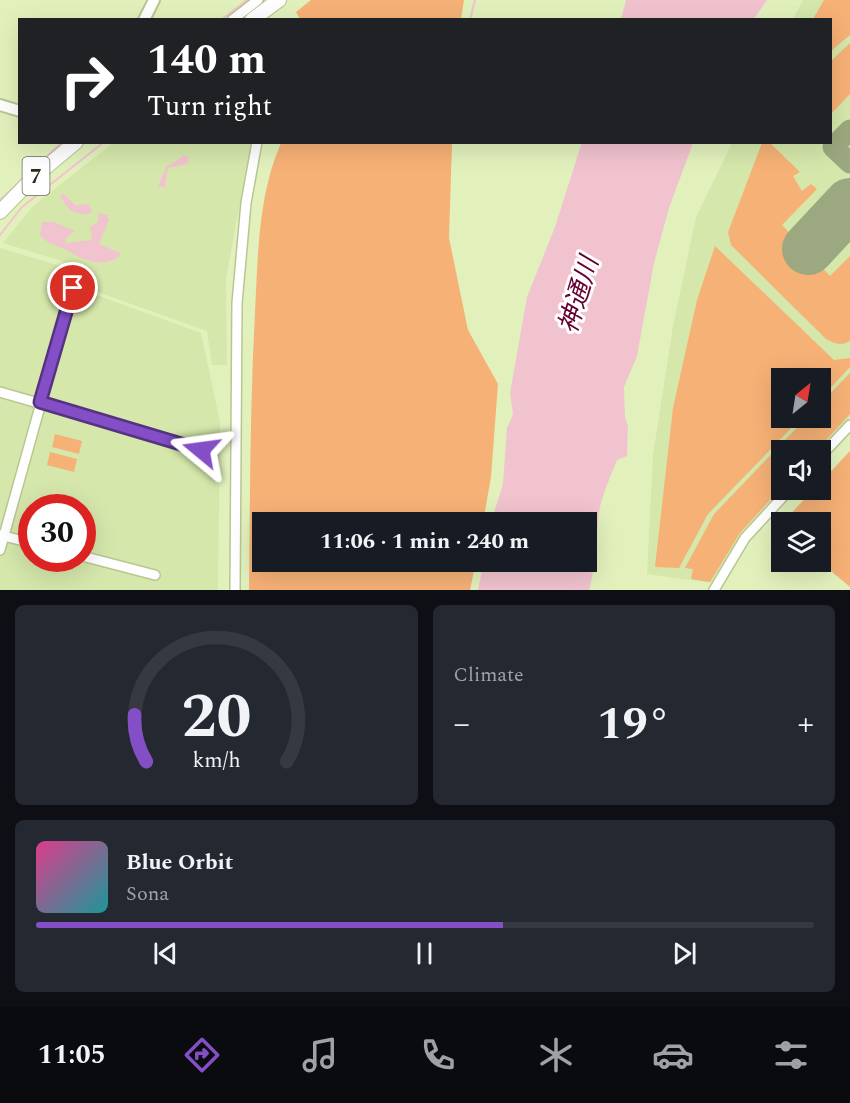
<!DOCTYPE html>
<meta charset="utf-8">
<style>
body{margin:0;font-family:Spectral,"Noto Sans JP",serif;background:#242831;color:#f1f3f6;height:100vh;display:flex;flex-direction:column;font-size:22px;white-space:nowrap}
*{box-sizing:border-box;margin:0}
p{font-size:20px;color:#9ea1a6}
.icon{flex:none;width:33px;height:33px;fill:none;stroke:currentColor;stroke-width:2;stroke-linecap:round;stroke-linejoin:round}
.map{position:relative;height:590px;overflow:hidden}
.panel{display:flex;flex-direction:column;gap:15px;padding:15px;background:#0d0f14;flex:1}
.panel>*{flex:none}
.top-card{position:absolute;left:18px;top:18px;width:814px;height:126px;border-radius:0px;box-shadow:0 6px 24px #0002;background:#202124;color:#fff;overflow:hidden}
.needle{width:39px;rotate:30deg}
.tools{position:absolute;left:771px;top:368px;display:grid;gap:12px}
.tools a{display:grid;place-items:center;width:60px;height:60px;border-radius:0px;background:#171b24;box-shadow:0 6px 24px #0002;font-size:30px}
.speed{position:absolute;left:18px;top:494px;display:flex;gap:12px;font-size:30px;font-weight:700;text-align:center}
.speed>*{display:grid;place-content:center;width:78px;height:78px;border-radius:50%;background:#171b24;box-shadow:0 6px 24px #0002;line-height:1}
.speed .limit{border:9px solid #d22;background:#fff;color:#111}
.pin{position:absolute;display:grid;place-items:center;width:51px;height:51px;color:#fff;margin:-26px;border:3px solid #fff;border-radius:50%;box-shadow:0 2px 6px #0007}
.me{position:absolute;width:66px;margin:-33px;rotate:286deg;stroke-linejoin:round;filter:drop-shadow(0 0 4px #0008)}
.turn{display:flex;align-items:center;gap:21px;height:126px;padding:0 30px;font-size:27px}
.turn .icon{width:78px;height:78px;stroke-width:2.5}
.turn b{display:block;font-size:42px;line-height:51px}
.big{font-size:45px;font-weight:700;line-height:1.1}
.panel .widget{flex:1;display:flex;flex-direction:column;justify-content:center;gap:9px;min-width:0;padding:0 21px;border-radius:9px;background:#242831}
.panel .dial{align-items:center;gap:0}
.dial svg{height:156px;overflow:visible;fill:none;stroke:#363941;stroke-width:7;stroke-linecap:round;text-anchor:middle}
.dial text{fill:#f1f3f6;stroke:none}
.song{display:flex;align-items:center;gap:18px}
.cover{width:72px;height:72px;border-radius:9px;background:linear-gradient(135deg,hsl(330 70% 55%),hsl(180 70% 35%))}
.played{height:6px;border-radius:3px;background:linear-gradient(90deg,#834ec6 60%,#363941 60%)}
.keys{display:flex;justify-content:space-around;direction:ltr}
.heat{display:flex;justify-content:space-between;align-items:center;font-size:33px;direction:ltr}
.panel .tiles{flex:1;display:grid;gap:15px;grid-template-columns:1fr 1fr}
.widget:last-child{grid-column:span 2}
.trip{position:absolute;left:252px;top:512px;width:345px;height:60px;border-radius:0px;background:#171b24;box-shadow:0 6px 24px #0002;font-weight:700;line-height:60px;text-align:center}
.dock{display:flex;height:96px;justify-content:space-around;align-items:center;background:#090b0e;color:#9ea1a6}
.dock .icon{width:42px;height:42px}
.dock .current{color:#834ec6}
.dock b{font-size:27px;color:#f1f3f6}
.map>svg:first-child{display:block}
.built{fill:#d5e7ab;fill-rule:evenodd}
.green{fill:#f6b176}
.water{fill:#f1c3cf}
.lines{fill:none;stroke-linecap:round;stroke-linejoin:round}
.stream{stroke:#f1c3cf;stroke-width:2}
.taxiway{stroke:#9ca87f;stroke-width:21}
.runway{stroke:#9ca87f;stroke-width:52}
.minor-casing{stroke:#b8c693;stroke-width:12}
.tertiary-casing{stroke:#b8c693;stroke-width:14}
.primary-casing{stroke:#b8c693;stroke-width:16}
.minor{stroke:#fff;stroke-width:9}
.tertiary{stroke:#fff;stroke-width:10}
.primary{stroke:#fff;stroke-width:14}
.route-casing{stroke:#553381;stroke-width:15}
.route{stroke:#834ec6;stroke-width:10}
.labels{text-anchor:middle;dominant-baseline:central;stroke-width:6;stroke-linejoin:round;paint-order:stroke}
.shield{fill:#fff;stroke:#686c5d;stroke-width:1.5}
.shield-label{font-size:22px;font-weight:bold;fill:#272d18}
.water-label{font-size:26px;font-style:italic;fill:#650231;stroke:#fff}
</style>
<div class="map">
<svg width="850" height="590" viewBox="0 0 850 590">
<rect width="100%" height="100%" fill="#e2f1bc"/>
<path class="built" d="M803 0H850V417L819 450H782L783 489 741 535 711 583 647 574 653 455 673 326 696 217 732 143 831 142V20L793 19ZM782 378H820V417H782Z
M113 143H251L226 279 227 365H212L207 331 86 288 75 265 3 243 34 205Z
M0 248 71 269 83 290 201 333 220 422 218 590H0ZM32 507H82V558H32Z"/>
<path class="green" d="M311 0H464L461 19H300L296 12Z
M824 0H850V35L831 51V20L813 19Z
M850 43V94L831 114V61Z
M281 143H452L449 238 468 330 498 384 491 477 483 522H262V561H476L470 590H249C250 497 250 405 255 312 258 256 258 195 281 143Z
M762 143H770L800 172 793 176 802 191 811 184 817 189 782 225 830 276 850 256V341C841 346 835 344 826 339L731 245 728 232Z
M715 246 834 360 850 358V367L821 398 820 378H782V417H802L708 514 679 568 655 567 673 408 697 300Z
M850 373V414L817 450H782L781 488 740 533 710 582 691 579 693 569 685 568 714 514 807 417H820L821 403Z
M55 434 82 441 79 454 52 447Z
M850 451V587L819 561 820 522H783L814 489H820L821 482Z
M50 452 77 459 74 472 47 465Z"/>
<path class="water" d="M626 0H767L754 19H621Z
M582 142 693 143 669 208 654 263 637 356 624 387 625 417 628 426 627 456 617 460C610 478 600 499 598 519 596 544 596 565 589 590H478L484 561H586V522H491L503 484 507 428 513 414 510 393 527 297 555 227Z
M185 155 189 157 188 164 168 168 165 188 158 186 166 167Z
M63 193 75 205 89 204 92 212 86 215 71 211 60 197Z
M98 213 107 215 109 220 99 244 120 253V256C102 269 84 260 68 251 59 246 47 244 40 235L42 222H54L75 231 67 237 65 243 91 240 92 233 89 228 98 222Z"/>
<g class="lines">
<path class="stream" d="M221 20 247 0
M301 20H315
M369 20H409
M470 20 475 0
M0 200 62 142
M0 235 22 207 104 142"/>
<path class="taxiway" d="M850 130 833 147 850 163"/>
<path class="runway" d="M808 249 850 204"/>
<g class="minor-casing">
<path id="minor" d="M232 20 258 0
M0 392 202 450
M820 457 850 425
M0 535 32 543
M0 550 73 288
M82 556 155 575
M235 590 237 303 246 203 257 142
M714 590 745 538 790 489"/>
</g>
<g class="tertiary-casing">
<path id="tertiary" d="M144 20 154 0
M0 105 20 111"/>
</g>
<g class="primary-casing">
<path id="primary" d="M252 20 279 0
M0 212 32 179 76 142"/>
</g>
<use href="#minor" class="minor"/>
<use href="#tertiary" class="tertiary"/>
<use href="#primary" class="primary"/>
</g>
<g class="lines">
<g class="route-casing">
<path id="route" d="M73 288 40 402 201 450"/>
</g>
<use href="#route" class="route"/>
</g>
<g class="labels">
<rect class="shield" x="22.5" y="157" width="27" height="38" rx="4.5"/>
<g class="shield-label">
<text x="36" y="176">7</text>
</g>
<g class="water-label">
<text transform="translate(579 295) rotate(-73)">神通川</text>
</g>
</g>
</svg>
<div class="tools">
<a><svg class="needle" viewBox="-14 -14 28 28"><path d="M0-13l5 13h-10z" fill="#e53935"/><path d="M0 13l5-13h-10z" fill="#9ea1a6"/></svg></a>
<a><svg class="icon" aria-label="sound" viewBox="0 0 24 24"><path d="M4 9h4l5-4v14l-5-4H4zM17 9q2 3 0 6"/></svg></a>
<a><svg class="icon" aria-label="layers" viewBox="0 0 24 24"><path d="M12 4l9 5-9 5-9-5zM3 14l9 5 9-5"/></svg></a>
</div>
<div class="speed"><div class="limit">30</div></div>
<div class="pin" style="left:73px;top:288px;background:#d93025"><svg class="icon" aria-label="arrive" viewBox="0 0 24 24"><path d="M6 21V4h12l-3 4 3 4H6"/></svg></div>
<svg class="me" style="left:201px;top:450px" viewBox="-20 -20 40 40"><path d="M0-17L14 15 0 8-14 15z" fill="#834ec6" stroke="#fff" stroke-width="4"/></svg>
<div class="trip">11:06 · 1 min · 240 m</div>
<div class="top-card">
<div class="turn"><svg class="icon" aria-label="right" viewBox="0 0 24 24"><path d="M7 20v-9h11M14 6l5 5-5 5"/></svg><div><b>140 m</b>Turn right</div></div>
</div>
</div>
<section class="panel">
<div class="tiles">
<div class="widget dial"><svg viewBox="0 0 100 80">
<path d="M14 69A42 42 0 1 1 86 69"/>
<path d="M14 69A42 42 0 0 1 8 45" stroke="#834ec6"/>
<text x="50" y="56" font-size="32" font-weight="700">20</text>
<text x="50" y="72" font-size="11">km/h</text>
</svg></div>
<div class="widget"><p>Climate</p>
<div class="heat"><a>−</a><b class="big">19°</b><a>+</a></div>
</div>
<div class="widget">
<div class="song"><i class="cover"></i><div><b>Blue Orbit</b><p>Sona</p></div></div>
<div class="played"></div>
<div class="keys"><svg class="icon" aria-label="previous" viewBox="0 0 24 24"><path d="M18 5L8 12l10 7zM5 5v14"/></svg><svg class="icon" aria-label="pause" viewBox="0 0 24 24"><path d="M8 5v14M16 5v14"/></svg><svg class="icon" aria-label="next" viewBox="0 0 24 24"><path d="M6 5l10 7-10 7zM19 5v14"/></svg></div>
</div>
</div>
</section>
<nav class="dock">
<b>11:05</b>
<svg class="icon current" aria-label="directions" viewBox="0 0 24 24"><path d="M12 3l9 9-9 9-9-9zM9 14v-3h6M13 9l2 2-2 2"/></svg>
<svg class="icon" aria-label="music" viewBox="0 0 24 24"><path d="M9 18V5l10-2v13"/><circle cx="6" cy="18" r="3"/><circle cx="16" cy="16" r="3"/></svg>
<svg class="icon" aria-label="phone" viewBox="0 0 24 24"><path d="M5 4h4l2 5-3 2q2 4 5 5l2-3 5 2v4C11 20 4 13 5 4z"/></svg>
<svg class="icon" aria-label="climate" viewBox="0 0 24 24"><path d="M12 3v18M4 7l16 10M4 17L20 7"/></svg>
<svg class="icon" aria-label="car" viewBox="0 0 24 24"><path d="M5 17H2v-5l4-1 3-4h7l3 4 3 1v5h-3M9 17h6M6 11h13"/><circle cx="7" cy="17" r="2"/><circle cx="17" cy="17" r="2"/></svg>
<svg class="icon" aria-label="filters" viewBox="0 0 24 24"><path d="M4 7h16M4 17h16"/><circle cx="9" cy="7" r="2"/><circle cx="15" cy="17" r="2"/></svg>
</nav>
